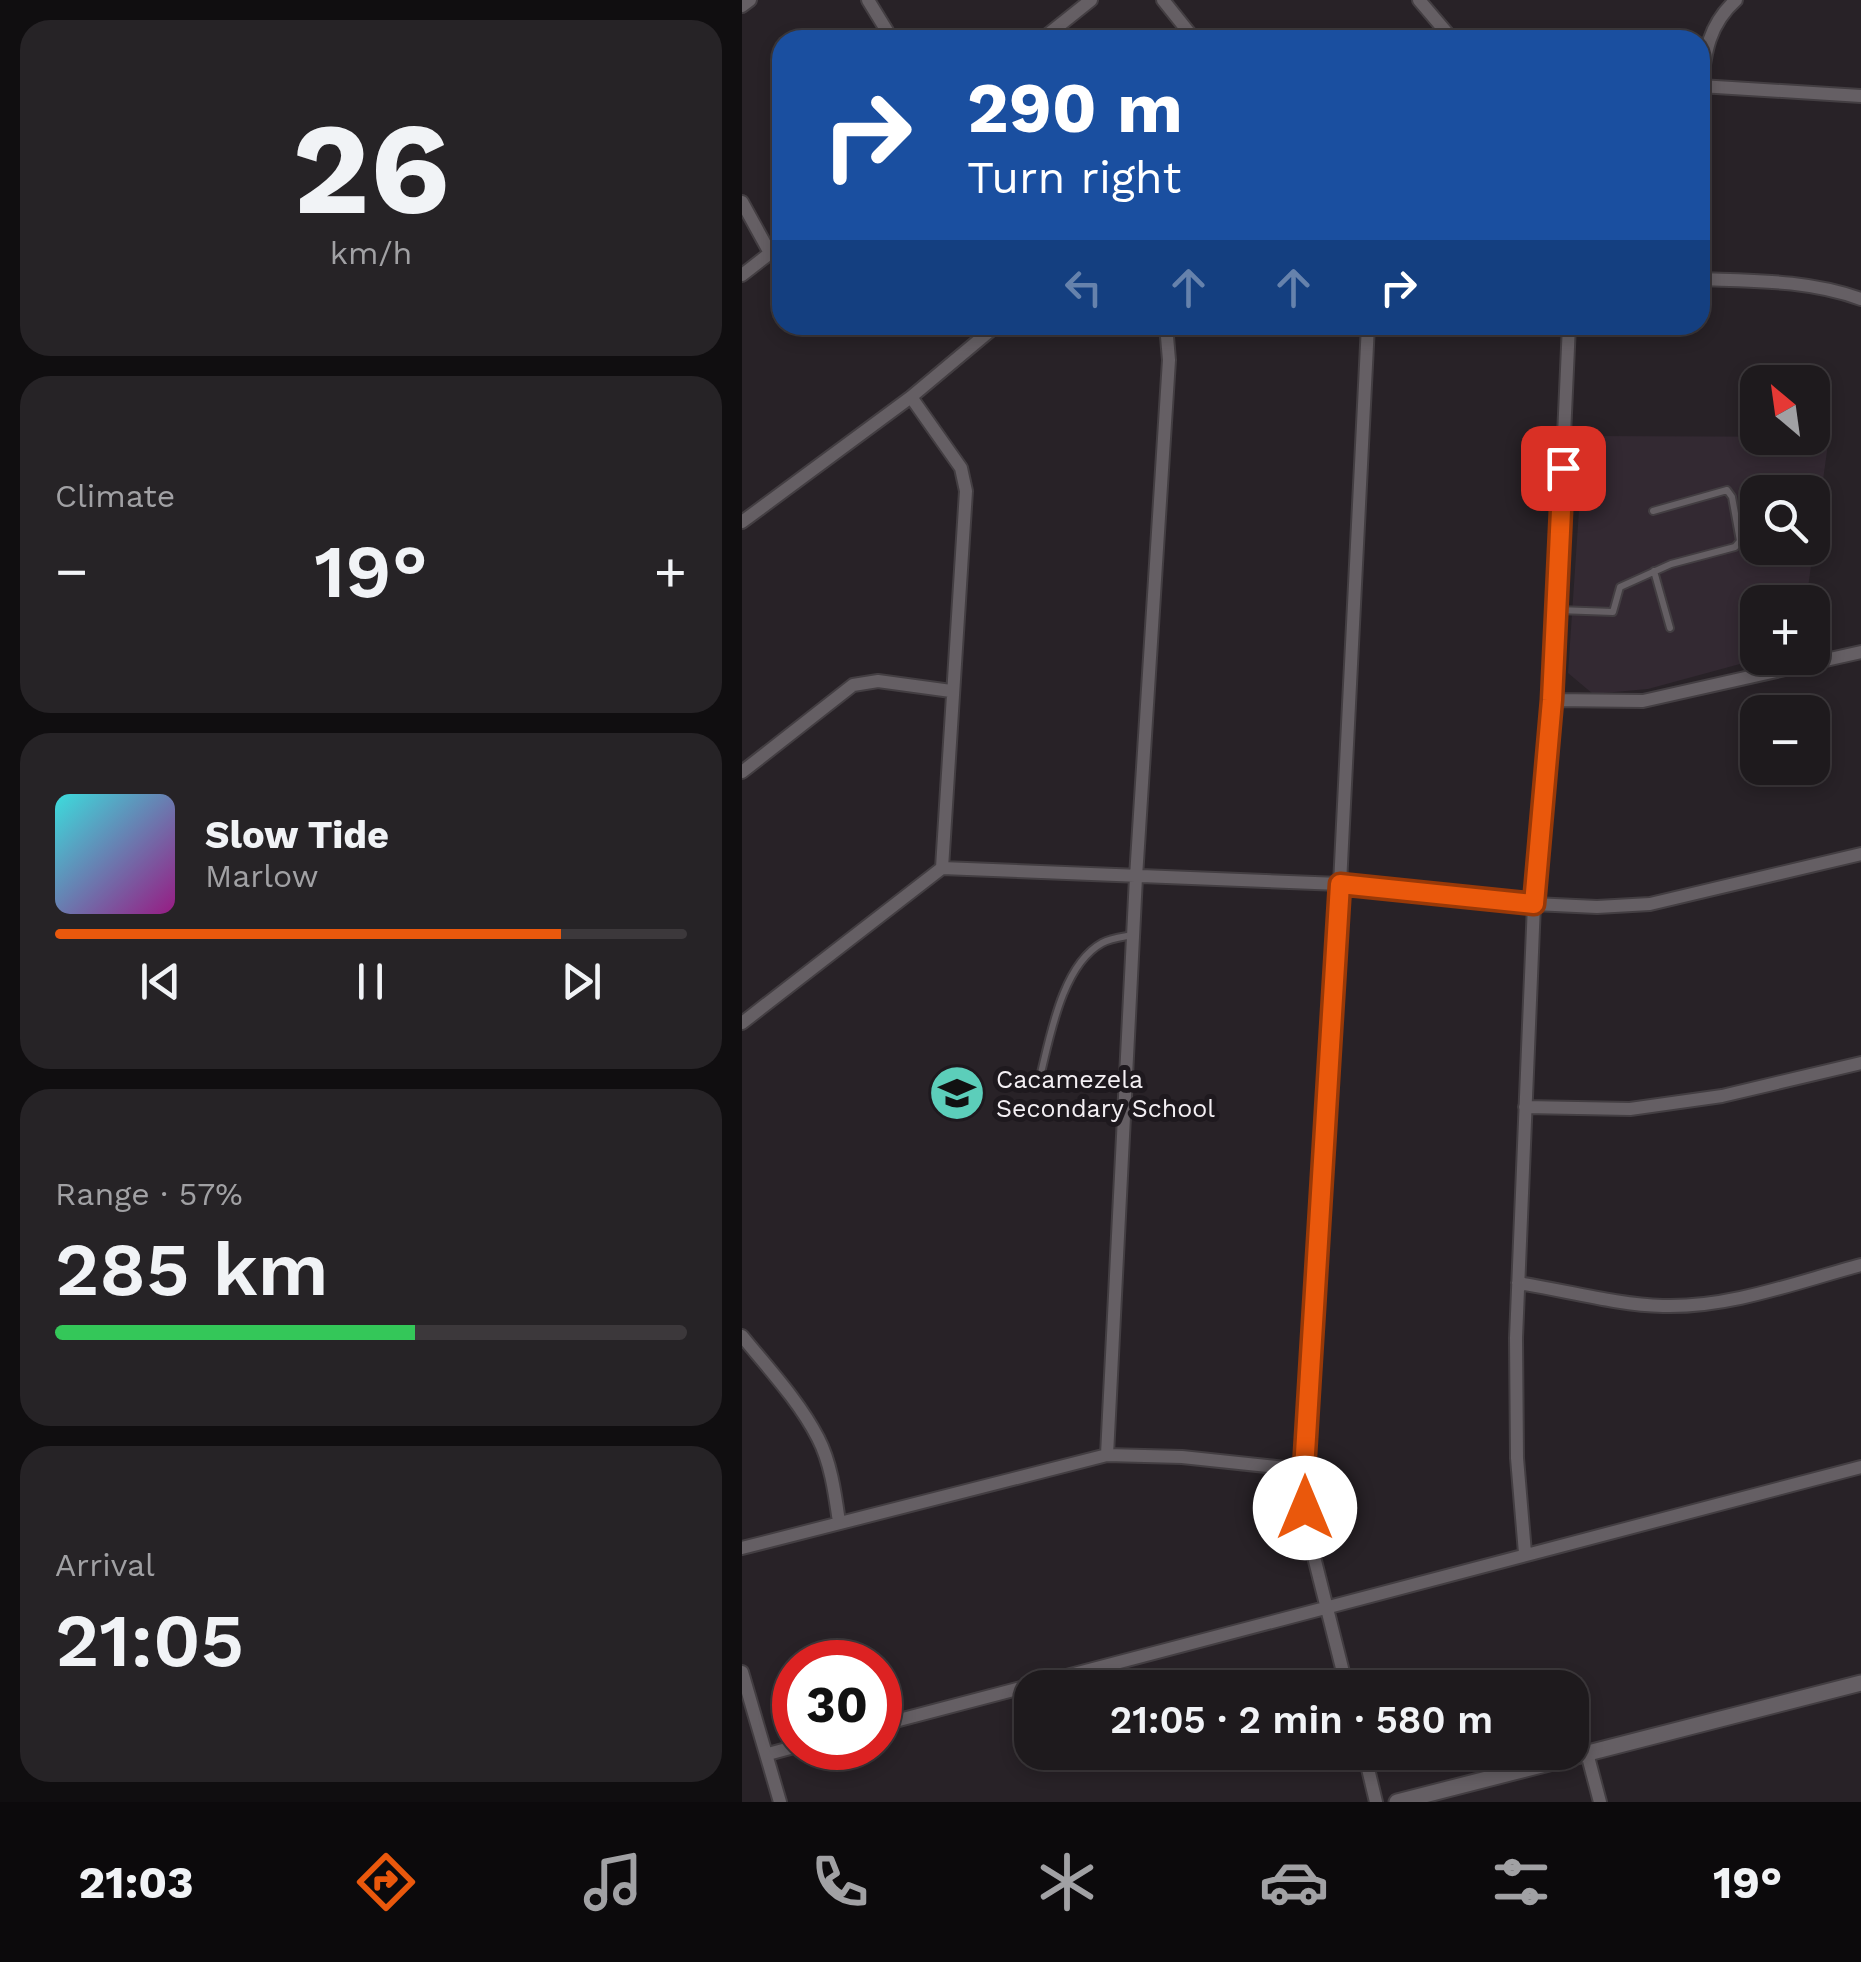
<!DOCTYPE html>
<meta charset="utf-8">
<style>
body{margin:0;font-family:"Work Sans",sans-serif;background:#262326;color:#f1f3f6;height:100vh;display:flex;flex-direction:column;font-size:38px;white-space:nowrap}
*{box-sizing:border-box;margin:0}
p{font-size:32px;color:#a1a1a4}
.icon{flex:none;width:55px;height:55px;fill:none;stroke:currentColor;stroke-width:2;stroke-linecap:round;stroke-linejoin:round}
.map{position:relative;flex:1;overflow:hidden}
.sheet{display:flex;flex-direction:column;gap:20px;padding:20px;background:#100e10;width:742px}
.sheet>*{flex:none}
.hud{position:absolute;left:30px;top:30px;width:938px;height:305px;border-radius:30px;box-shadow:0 5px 15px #0003,0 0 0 2px #3c383b;background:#1a4fa0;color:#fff;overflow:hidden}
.needle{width:65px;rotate:331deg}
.controls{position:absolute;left:998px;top:365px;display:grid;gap:20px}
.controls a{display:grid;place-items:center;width:90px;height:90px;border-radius:20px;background:#1e1a1d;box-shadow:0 5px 15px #0003,0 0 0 2px #3c383b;font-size:50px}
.speed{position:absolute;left:30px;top:1640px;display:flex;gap:20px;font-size:50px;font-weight:700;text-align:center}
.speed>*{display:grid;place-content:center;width:130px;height:130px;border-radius:50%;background:#1e1a1d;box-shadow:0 5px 15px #0003,0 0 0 2px #3c383b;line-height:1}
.speed .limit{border:15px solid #d22;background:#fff;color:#111}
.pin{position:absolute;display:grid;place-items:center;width:85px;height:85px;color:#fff;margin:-42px;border-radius:20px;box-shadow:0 5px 15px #0006}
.me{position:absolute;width:110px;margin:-55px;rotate:0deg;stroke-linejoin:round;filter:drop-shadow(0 0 8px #0008)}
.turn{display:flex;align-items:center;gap:35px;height:210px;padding:0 30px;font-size:45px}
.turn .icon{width:130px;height:130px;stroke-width:2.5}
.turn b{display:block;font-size:70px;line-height:85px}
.lanes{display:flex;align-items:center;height:95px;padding:0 30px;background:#0003;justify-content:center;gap:50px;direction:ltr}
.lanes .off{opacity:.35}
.big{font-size:75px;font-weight:600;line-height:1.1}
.sheet .widget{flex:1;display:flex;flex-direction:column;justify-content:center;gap:15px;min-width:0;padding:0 35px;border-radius:30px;background:#262326}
.sheet .dial{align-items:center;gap:0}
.dial b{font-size:130px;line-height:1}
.song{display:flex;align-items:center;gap:30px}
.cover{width:120px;height:120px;border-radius:15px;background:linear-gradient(135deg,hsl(180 70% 55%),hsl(310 70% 35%))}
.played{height:10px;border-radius:5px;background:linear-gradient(90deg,#ea580c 80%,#3c383b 80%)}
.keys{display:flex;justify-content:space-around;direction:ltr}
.heat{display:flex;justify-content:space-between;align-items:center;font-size:55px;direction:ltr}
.charge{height:15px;border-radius:8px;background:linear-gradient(90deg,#34c759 57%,#3c383b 0)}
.trip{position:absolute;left:272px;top:1670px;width:575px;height:100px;border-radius:30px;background:#1e1a1d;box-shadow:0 5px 15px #0003,0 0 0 2px #3c383b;font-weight:600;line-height:100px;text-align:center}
.dock{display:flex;height:160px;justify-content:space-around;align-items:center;background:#0c0a0c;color:#a1a1a4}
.dock .icon{width:70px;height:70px}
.dock .selected{color:#ea580c}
.dock b{font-size:45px;color:#f1f3f6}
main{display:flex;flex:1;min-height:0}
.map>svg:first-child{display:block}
.built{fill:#332932;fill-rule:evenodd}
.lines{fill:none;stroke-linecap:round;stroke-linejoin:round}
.service-casing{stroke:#433e42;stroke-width:10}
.minor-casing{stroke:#433e42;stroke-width:16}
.tertiary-casing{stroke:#433e42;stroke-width:19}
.service{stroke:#655f64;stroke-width:6}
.minor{stroke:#655f64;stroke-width:12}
.tertiary{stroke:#655f64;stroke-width:15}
.route-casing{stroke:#983908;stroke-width:25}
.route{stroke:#ea580c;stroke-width:18}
.labels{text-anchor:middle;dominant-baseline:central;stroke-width:10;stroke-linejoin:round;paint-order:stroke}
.poi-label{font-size:25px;fill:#f4f0f4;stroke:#1e191e;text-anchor:start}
</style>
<main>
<section class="sheet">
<div class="widget dial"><b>26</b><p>km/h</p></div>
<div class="widget"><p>Climate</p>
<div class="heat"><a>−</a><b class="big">19°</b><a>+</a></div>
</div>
<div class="widget">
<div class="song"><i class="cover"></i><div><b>Slow Tide</b><p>Marlow</p></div></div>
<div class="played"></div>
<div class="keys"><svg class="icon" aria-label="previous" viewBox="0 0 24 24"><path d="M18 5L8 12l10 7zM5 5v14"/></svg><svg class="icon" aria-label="pause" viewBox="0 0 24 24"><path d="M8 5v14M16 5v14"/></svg><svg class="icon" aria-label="next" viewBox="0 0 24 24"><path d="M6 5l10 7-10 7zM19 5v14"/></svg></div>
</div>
<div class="widget"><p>Range · 57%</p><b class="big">285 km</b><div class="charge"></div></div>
<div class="widget"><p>Arrival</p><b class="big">21:05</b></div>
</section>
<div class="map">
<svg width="1119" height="1802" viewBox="0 0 1119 1802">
<rect width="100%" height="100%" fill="#282227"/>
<path class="built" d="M842 436 1087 437 1064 602H1015V658H1020L906 689 851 694 826 673ZM1015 492H1070V548H1015Z"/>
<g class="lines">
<g class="service-casing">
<path id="service" d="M912 571 928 628
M816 610 871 612 878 587 929 564 993 547 998 541 990 497 985 490 911 511
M298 1077C308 1037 320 965 360 943 369 938 381 937 391 935"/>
</g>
<g class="minor-casing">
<path id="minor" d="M126 0 145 31
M421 0 453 40
M677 0 711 40
M0 6 8 0
M299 40 349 0
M958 86 1119 96
M959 86C963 52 967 24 994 0
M0 202 28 253
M0 275 40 244
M958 279C1013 281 1066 280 1119 299
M169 397 219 468 224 491 200 868
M0 522 169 397 255 325
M810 700 901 701 1119 652
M0 772 111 685 136 681 209 691
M0 1023 200 868 598 884 792 904 855 907 908 904 1119 854
M783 1107 888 1109 980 1096 1119 1063
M776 1283C822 1290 875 1305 921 1306 988 1308 1055 1282 1119 1265
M0 1336C26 1368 57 1401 76 1438 89 1463 93 1494 97 1522
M365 1455 394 877 427 360 424 325
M0 1548 365 1455 440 1457 562 1470
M783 1553 775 1458 774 1338 792 904 810 700 827 325
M0 1672 38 1802
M605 1688 565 1529 562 1470 598 884 626 325
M138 1725 1119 1467
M622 1752 634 1802
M845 1753 858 1802
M26 1754 52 1747"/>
</g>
<g class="tertiary-casing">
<path id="tertiary" d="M655 1802 1119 1683"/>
</g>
<use href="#service" class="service"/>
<use href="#minor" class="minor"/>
<use href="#tertiary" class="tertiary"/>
</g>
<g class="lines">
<g class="route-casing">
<path id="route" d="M563 1508 562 1470 598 884 792 904 810 700 821 468"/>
</g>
<use href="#route" class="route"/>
</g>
<defs>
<g id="school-disc" transform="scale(2.875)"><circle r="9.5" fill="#5cceba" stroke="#1e191e"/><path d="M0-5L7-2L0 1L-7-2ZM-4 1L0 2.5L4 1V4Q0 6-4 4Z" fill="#111"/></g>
</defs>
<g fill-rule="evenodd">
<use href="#school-disc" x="215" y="1093"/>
</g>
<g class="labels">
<g class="poi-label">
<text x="254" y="1079">Cacamezela<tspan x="254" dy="29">Secondary School</tspan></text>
</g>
</g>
</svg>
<div class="controls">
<a><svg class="needle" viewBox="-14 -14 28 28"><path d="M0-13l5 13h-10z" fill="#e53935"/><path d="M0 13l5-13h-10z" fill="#a1a1a4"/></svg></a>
<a><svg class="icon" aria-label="search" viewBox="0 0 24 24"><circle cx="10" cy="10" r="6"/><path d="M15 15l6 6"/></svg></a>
<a>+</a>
<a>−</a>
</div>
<div class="speed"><div class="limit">30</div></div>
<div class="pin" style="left:821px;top:468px;background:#d93025"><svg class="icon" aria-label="arrive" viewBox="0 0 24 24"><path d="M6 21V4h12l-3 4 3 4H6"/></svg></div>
<svg class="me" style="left:563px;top:1508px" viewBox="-20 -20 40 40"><circle r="19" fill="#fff"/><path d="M0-13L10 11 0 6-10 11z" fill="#ea580c"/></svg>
<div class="trip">21:05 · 2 min · 580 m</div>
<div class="hud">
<div class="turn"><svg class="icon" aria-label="right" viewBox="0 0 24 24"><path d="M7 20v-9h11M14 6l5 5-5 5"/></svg><div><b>290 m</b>Turn right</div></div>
<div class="lanes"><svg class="icon off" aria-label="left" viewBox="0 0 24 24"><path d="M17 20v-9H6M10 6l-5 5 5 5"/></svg><svg class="icon off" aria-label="ahead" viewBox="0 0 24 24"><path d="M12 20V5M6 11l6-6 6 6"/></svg><svg class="icon off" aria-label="ahead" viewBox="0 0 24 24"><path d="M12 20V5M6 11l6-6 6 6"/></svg><svg class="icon" aria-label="right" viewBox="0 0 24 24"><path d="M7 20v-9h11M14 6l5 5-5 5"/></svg></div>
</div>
</div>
</main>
<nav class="dock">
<b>21:03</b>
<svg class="icon selected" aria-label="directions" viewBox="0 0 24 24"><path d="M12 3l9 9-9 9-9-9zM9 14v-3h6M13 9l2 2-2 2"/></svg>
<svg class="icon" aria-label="music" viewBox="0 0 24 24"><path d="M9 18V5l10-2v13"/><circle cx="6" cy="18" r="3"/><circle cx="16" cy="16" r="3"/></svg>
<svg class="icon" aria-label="phone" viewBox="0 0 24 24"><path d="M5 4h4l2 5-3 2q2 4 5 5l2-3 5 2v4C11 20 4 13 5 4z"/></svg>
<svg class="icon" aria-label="climate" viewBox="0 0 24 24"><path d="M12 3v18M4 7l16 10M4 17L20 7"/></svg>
<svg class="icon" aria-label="car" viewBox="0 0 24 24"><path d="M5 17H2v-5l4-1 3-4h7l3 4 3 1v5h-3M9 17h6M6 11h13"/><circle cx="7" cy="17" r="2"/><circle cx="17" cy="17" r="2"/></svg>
<svg class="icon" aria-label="filters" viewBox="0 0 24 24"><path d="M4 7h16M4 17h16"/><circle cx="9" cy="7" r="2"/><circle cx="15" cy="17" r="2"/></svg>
<b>19°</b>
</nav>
